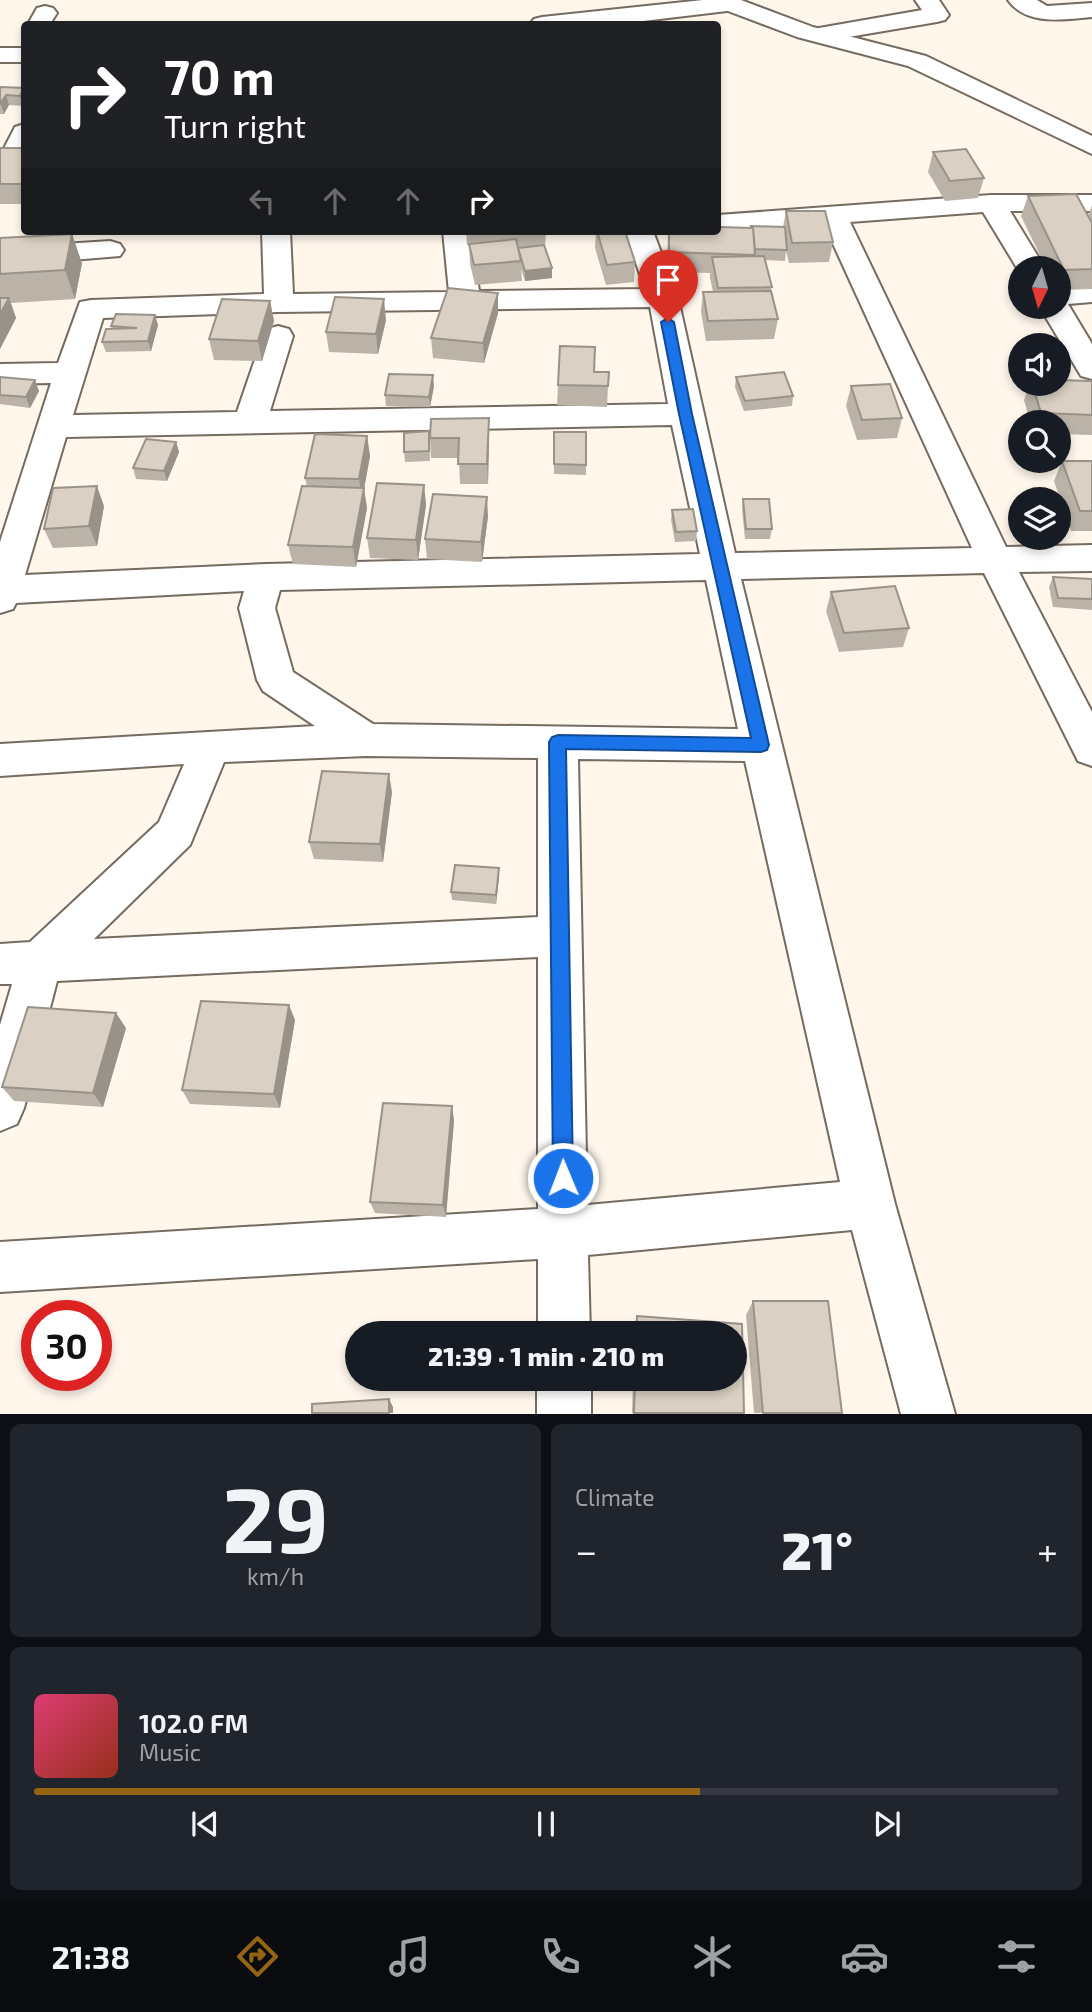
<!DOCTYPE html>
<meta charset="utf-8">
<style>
body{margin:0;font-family:"Exo 2",sans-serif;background:#20242c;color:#f1f3f6;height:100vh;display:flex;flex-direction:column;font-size:26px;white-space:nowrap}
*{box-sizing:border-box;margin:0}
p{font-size:23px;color:#9ea1a6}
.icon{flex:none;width:38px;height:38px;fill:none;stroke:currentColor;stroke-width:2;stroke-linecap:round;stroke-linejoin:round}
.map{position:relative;height:1414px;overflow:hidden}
.panel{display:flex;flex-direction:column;gap:10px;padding:10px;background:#0d0f14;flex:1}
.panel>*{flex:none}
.banner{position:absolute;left:21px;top:21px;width:700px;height:214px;border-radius:7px;box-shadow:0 4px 10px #0003;background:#202124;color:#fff;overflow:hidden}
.needle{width:46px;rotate:185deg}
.tools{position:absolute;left:1008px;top:256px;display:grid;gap:14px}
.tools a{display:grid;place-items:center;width:63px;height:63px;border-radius:50%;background:#171b24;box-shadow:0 4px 10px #0003;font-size:35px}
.speed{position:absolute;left:21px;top:1300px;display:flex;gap:14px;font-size:35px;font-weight:700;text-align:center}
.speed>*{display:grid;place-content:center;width:91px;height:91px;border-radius:50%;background:#171b24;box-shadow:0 4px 10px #0003;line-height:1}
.speed .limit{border:10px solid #d22;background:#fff;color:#111}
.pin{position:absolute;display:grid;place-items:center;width:60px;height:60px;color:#fff;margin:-72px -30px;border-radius:50% 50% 50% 0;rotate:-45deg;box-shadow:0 0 7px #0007}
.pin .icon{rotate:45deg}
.me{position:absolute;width:77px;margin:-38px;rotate:359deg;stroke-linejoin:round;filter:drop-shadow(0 0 5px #0008)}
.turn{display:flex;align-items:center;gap:24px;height:147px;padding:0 28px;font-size:32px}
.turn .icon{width:91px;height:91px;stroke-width:2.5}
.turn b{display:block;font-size:49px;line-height:60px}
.lanes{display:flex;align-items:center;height:66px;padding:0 28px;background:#0003;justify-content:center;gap:35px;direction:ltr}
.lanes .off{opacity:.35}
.big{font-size:52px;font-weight:800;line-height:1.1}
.panel .tile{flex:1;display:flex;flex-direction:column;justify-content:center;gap:10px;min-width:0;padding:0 24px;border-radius:10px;background:#20242c}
.panel .dial{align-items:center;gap:0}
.dial b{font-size:91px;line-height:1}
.song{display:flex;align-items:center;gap:21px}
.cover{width:84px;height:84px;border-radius:10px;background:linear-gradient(135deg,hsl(340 70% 55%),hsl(10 70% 35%))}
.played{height:7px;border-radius:4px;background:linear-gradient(90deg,#946314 65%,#363941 65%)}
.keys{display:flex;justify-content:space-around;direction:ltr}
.heat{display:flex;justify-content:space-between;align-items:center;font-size:38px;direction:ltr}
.panel .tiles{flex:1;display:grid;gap:10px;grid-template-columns:1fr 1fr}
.tile:last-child{grid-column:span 2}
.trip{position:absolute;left:345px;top:1321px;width:402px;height:70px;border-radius:35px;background:#171b24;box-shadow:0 4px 10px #0003;font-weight:800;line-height:70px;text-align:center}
.dock{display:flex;height:112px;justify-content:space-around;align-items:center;background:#090b0e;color:#9ea1a6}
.dock .icon{width:49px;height:49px}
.dock .on{color:#946314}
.dock b{font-size:32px;color:#f1f3f6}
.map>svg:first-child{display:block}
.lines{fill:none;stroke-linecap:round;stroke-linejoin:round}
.street-casing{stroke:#756b60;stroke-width:4}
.secondary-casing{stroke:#756b60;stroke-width:4}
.street{fill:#fff;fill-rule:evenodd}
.secondary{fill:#fff;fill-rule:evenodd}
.wall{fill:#bbb3a8}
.shaded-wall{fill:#999288}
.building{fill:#dad0c3;stroke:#999288;stroke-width:2}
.route{fill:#1a73e8;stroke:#114b97;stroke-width:2}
</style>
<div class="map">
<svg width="1092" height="1414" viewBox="0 0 1092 1414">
<rect width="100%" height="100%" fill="#fff6ec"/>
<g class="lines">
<g class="street-casing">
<path id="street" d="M703 0H736L739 4 735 9 727 11 618 24H530L534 19 542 17Z
M915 0H939L949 15 945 20 937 22 819 42 811 40 807 35 811 30 819 28 922 10Z
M1008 0H1037L1047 6 1092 3V17C1065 19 1027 27 1008 0Z
M45 6 53 8 57 13 50 24H28L37 8Z
M0 48H24V62H0Z
M24 124V158L13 164 4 162 0 156 15 127Z
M991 195H1092V211H1010L1045 268H1020V273L983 212 850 222 1006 547 1092 545V571L1019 572 1092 712V766L1078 761 984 573 741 579 895 1204 955 1414H901L852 1230 588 1255 590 1334H538V1259L0 1292V1242L538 1209V957L57 981 24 1108 17 1124 0 1131V1025L12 984H0V944L30 942 159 822 184 764 0 776V744L315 726 263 691 257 680 239 608 244 591 16 603 13 609 0 613V542L51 383 0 384V364L58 363 80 302 91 300 264 294 262 231H290L293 294 449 292 443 231H471L479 291 645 289 625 231H653L678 298 735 553 972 548 824 224 718 231H717L718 215ZM650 307 668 404 270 411 293 336 289 329 278 326 267 329 263 336 237 412 73 415 103 318 279 312ZM672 425 700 554 266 564 25 575 66 437ZM706 580 738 729 373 724 293 672 275 608 280 590ZM366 756 538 758V917L94 939 190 845 224 762ZM578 759 745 761 840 1182 587 1205Z
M110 241 120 244 124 250 120 256 0 266V248Z
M1092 284V302L1068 304 1092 344V379L1081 376 1039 306H1059V287Z
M537 1379H591V1414H537Z"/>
</g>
<g class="secondary-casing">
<path id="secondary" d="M708 0H741L813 27 926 56 1092 136V154L908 66 797 37 712 5Z"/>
</g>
<use href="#street" class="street"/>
<use href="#secondary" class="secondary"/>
</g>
<path class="wall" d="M0 87 24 88 23 106 9 105 4 114H0Z
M0 148H24V204H0Z
M933 152 984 178 978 198 945 201 928 172Z
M1028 196 1088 216 1092 205V289L1059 290V268H1046L1021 216Z
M786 211 833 242 829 262 789 263 786 251 785 261 765 260 778 319 774 339 706 341 701 312 703 292H713L710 278V273L667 272 668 231H718L751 228 783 227Z
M466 231H546L545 247 552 278 525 281 521 269 522 281 475 285 470 264 469 245H467Z
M596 231H625L635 262 634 282 606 285 595 248Z
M0 238 82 263 75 299 11 303 16 318 0 349Z
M270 301 274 321 262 361 214 360 209 339Z
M498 313 484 363 433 358 431 338Z
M386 320 378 354 329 352 326 332Z
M158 325 151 351 106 352 102 342 112 329 111 326Z
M594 372 608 386 607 407 557 405 558 385Z
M736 377 793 396 792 406 744 411 735 387Z
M0 378 39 391 30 408 0 404Z
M1092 381V435L1059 434V422H1030L1024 400 1030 383H1059Z
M434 386 430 407 386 406 385 395Z
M851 386 902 418 897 438 857 440 846 406Z
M489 418V438L488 484H460L459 458H431L430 438Z
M429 431 430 461 405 462 404 452Z
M554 432H586V475L554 474Z
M367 436 370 456 364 489 367 508 356 567 293 564 288 545 307 486 305 478Z
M176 442 179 452 167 481 136 479 133 468Z
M1062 461H1092V531H1071L1054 481Z
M424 485 426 505 418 560 370 558 367 538Z
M743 499 772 529 770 539H745L742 509Z
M104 506 97 546 53 548 44 529Z
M672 510 697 531 696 541 675 542 671 520Z
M488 516 482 562 427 559 425 539Z
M1053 577 1092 579V610L1053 607 1049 587Z
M831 592 909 628 903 647 839 652 826 611Z
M392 792 383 862 314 859 309 842Z
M499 868V877L496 904 452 900 451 892Z
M295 1020 280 1108 190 1104 182 1090Z
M126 1028 103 1107 14 1101 2 1087Z
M454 1120 446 1217 375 1213 370 1202Z
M753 1301 842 1413H754L746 1315Z
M637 1316 742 1324 744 1413H632L633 1379H735V1334H634V1326Z"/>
<path class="shaded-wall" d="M24 88V104L23 106 20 96Z
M6 95 9 105 4 114 1 104Z
M72 234 82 263 75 299 65 270Z
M552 268V278L525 281V271Z
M498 293V313L484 363 483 343Z
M9 298 16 318 0 349V314Z
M384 299 386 320 378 354 376 334Z
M270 301 274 321 262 361 258 341Z
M155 315 158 325 151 351 148 341Z
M433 375 434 386 430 407 429 397Z
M35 380 39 391 30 408 26 397Z
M489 418V438L488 484 487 464Z
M367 436 370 456 364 489 367 508 356 567 353 547 362 498 359 479Z
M176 442 179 452 167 481 164 471Z
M424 485 426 505 418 560 416 540Z
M97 486 104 506 97 546 89 526Z
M487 497 488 516 482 562 481 542Z
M389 774 392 792 383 862 380 844Z
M499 868V877L496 904V895Z
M289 1005 295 1020 280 1108 274 1094Z
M116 1013 126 1028 103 1107 93 1093Z
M452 1106 454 1120 446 1217 443 1205Z
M389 1399 393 1407V1413H389Z"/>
<path class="building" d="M0 87 24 88 20 96 6 95 0 104Z
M0 148H24V184H0Z
M966 149 984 178 950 181 933 152Z
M1076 194 1092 223V269L1064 270 1028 196Z
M786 211H825L833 242 792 243Z
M751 226 785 227 787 250 755 249 753 228H752Z
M718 227 753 228 755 255 669 252V231H718Z
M479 231H544V233Z
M597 231H625L635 262 607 265Z
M72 234 65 270 0 274V238Z
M516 239 521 261 474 265 469 244Z
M544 245 552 268 525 271 518 248Z
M764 256 772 287 718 288 712 257Z
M448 288 498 293 483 343 431 338Z
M771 291 778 319 708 321 703 292Z
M335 297 384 299 376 334 326 332Z
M0 298H9L0 314Z
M222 299 270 301 258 341 209 339Z
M116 314 155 315 148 341 102 342 106 329 137 328 111 326Z
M560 346 595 347 594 372H609L608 386 558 385Z
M784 372 793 396 745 401 736 377Z
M389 374 433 375 429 397 385 395Z
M0 377 35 380 26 397 0 395Z
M1059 380 1092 381V415L1041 413 1032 383H1059Z
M890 384 902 418 862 420 851 386Z
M489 418 487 464H458L459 438H430L431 419Z
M429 431V451L404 452V433Z
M554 432H586V465L554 464Z
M315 434 367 436 359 479 305 478Z
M146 439 176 442 164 471 133 468Z
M1062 461H1092V511H1080Z
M377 483 424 485 416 540 367 538Z
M97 486 89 526 44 529 53 488Z
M302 486 364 488 353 547 288 545Z
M433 494 487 497 481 542 425 539Z
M743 499H769L772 529H746Z
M693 509 697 531 676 532 672 510Z
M1053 577 1092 579V599L1058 598Z
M895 586 909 628 844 633 831 592Z
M322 771 389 774 380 844 309 842Z
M455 865 499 868 496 895 451 892Z
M201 1001 289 1005 274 1094 182 1090Z
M28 1007 116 1013 93 1093 2 1087Z
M383 1103 452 1106 443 1205 370 1202Z
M753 1301H828L842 1413H763Z
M637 1316 742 1324 744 1413H634L635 1379H735V1334H636Z
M389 1399V1413H312V1404Z"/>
<path class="route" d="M668 318 674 322 692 414 769 745 767 750 761 752 566 749 573 1178 570 1186 563 1189 555 1186 553 1178 549 742 552 737 558 735 751 738 679 414 661 322Z"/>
</svg>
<div class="tools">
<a><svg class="needle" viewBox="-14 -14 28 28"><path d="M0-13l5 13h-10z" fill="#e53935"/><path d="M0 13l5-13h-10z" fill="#9ea1a6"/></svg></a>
<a><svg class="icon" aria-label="sound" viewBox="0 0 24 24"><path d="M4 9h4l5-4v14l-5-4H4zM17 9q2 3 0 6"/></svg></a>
<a><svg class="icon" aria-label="search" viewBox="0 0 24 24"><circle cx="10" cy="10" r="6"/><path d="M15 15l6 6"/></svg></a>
<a><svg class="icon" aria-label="layers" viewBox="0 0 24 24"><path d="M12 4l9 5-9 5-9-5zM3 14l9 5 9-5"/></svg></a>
</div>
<div class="speed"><div class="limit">30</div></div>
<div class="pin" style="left:668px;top:322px;background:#d93025"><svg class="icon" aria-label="arrive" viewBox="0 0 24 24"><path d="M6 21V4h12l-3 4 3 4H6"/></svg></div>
<svg class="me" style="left:563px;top:1178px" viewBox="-20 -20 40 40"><circle r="17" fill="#1a73e8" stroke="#fff" stroke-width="3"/><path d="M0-11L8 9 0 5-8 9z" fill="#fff"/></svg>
<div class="trip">21:39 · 1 min · 210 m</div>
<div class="banner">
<div class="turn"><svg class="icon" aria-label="right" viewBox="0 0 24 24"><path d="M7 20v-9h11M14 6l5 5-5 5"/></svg><div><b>70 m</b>Turn right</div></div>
<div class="lanes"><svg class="icon off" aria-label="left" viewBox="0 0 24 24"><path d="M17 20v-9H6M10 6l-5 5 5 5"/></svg><svg class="icon off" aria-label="ahead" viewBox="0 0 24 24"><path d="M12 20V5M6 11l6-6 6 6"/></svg><svg class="icon off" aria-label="ahead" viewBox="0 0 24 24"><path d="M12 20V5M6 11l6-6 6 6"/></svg><svg class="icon" aria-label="right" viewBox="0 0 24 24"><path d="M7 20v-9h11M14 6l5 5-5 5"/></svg></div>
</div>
</div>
<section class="panel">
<div class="tiles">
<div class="tile dial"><b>29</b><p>km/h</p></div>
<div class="tile"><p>Climate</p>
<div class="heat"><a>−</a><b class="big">21°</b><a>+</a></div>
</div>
<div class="tile">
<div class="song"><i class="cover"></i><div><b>102.0 FM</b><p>Music</p></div></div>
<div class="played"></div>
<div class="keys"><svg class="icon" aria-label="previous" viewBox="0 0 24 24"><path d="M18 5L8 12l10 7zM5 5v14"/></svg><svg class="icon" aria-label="pause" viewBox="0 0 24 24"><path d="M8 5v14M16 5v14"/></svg><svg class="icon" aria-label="next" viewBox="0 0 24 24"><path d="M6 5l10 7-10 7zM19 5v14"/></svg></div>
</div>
</div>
</section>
<nav class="dock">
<b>21:38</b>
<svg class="icon on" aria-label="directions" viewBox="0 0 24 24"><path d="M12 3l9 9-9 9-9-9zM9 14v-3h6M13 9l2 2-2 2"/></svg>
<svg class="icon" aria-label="music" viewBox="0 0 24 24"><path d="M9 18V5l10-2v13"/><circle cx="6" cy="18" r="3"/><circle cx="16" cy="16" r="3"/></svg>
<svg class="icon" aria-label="phone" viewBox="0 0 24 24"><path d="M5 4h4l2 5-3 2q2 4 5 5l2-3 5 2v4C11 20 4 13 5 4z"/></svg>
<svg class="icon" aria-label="climate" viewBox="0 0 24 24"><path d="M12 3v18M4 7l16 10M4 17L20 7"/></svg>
<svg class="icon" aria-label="car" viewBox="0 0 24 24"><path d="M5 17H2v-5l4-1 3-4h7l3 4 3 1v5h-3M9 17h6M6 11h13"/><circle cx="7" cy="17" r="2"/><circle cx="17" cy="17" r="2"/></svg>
<svg class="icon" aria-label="filters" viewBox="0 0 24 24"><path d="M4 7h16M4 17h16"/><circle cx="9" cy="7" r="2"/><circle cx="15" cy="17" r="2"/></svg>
</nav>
